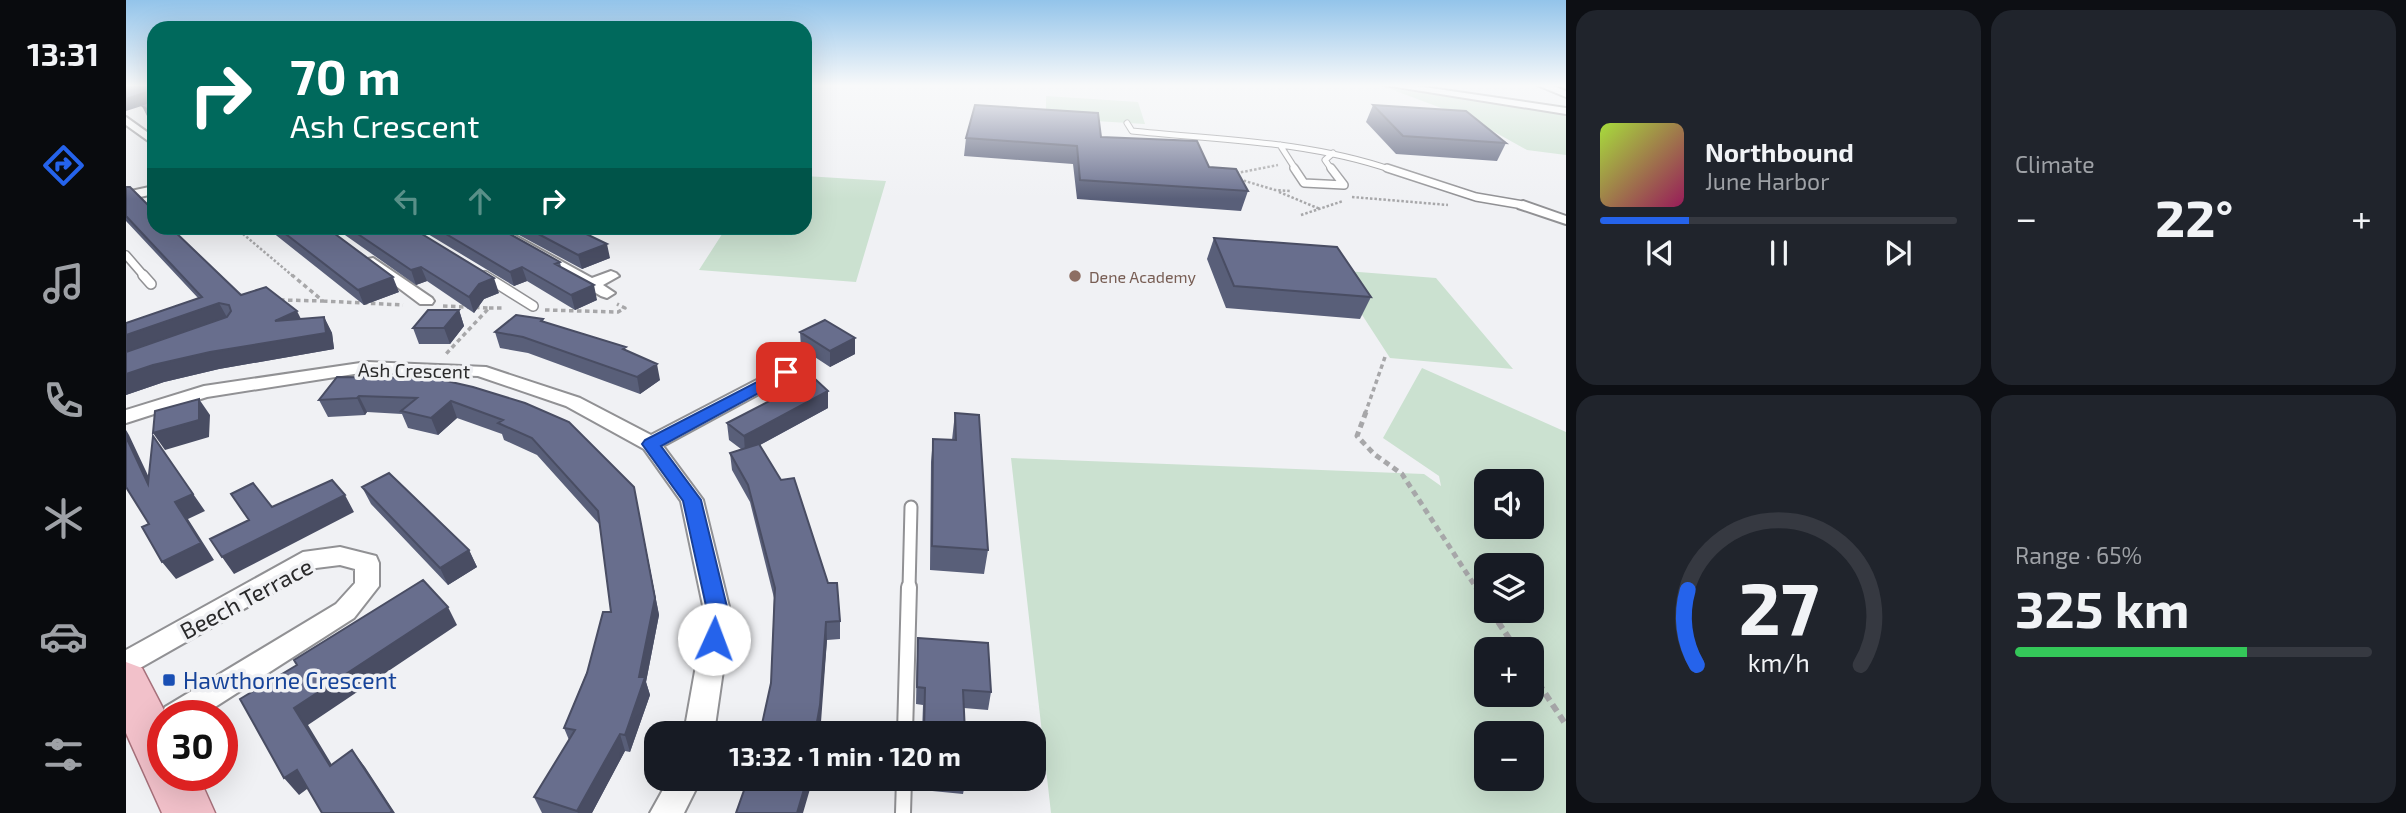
<!DOCTYPE html>
<meta charset="utf-8">
<style>
body{margin:0;font-family:"Exo 2",sans-serif;background:#20242c;color:#f1f3f6;height:100vh;display:flex;flex-direction:column;font-size:26px;white-space:nowrap}
*{box-sizing:border-box;margin:0}
p{font-size:23px;color:#9ea1a6}
.icon{flex:none;width:38px;height:38px;fill:none;stroke:currentColor;stroke-width:2;stroke-linecap:round;stroke-linejoin:round}
.map{position:relative;flex:1;overflow:hidden}
.sheet{display:flex;flex-direction:column;gap:10px;padding:10px;background:#0d0f14;width:840px}
.sheet>*{flex:none}
.top-card{position:absolute;left:21px;top:21px;width:665px;height:214px;border-radius:21px;box-shadow:0 7px 28px #0002;background:#00695c;color:#fff;overflow:hidden}
.fabs{position:absolute;left:1348px;top:469px;display:grid;gap:14px}
.fabs a{display:grid;place-items:center;width:70px;height:70px;border-radius:14px;background:#171b24;box-shadow:0 7px 28px #0002;font-size:35px}
.speed{position:absolute;left:21px;top:700px;display:flex;gap:14px;font-size:35px;font-weight:700;text-align:center}
.speed>*{display:grid;place-content:center;width:91px;height:91px;border-radius:50%;background:#171b24;box-shadow:0 7px 28px #0002;line-height:1}
.speed .limit{border:10px solid #d22;background:#fff;color:#111}
.pin{position:absolute;display:grid;place-items:center;width:60px;height:60px;color:#fff;margin:-30px;border-radius:14px;box-shadow:0 4px 10px #0006}
.me{position:absolute;width:77px;margin:-38px;rotate:2deg;stroke-linejoin:round;filter:drop-shadow(0 0 5px #0008)}
.turn{display:flex;align-items:center;gap:24px;height:147px;padding:0 28px;font-size:32px}
.turn .icon{width:91px;height:91px;stroke-width:2.5}
.turn b{display:block;font-size:49px;line-height:60px}
.lanes{display:flex;align-items:center;height:66px;padding:0 28px;background:#0003;justify-content:center;gap:35px;direction:ltr}
.lanes .off{opacity:.35}
.big{font-size:52px;font-weight:700;line-height:1.1}
.sheet .card{flex:1;display:flex;flex-direction:column;justify-content:center;gap:10px;min-width:0;padding:0 24px;border-radius:21px;background:#20242c}
.sheet .dial{align-items:center;gap:0}
.dial svg{height:182px;overflow:visible;fill:none;stroke:#363941;stroke-width:7;stroke-linecap:round;text-anchor:middle}
.dial text{fill:#f1f3f6;stroke:none}
.song{display:flex;align-items:center;gap:21px}
.cover{width:84px;height:84px;border-radius:10px;background:linear-gradient(135deg,hsl(80 70% 55%),hsl(330 70% 35%))}
.played{height:7px;border-radius:4px;background:linear-gradient(90deg,#2563eb 25%,#363941 25%)}
.keys{display:flex;justify-content:space-around;direction:ltr}
.heat{display:flex;justify-content:space-between;align-items:center;font-size:38px;direction:ltr}
.charge{height:10px;border-radius:5px;background:linear-gradient(90deg,#34c759 65%,#363941 0)}
.sheet .tiles{flex:1;display:grid;gap:10px;grid-template-columns:repeat(2,1fr)}
.trip{position:absolute;left:518px;top:721px;width:402px;height:70px;border-radius:21px;background:#171b24;box-shadow:0 7px 28px #0002;font-weight:700;line-height:70px;text-align:center}
main{display:flex;flex:1;min-height:0}
.dock{display:flex;flex-direction:column;width:126px;justify-content:space-around;align-items:center;background:#090b0e;color:#9ea1a6}
.dock .icon{width:49px;height:49px}
.dock .on{color:#2563eb}
.dock b{font-size:32px;color:#f1f3f6}
.map>svg:first-child{display:block}
.green{fill:#cbe1d0;fill-rule:evenodd}
.lines{fill:none;stroke-linecap:round;stroke-linejoin:round}
.lane-far4-casing{stroke:#919194;stroke-width:7}
.lane-far3-casing{stroke:#919194;stroke-width:10}
.lane-far2-casing{stroke:#919194;stroke-width:12}
.lane-far1-casing{stroke:#919194;stroke-width:15}
.lane-casing{stroke:#919194;stroke-width:18}
.street-casing{stroke:#919194;stroke-width:4}
.primary-casing{stroke:#a7717b;stroke-width:3}
.path-far3{stroke:#a7a7a9;stroke-width:2.5;stroke-dasharray:2.5 2;stroke-linecap:butt}
.path-far2{stroke:#a7a7a9;stroke-width:3.5;stroke-dasharray:4.5 3.5;stroke-linecap:butt}
.path-far1{stroke:#a7a7a9;stroke-width:5;stroke-dasharray:6 4.5;stroke-linecap:butt}
.path{stroke:#a7a7a9;stroke-width:6;stroke-dasharray:8 5;stroke-linecap:butt}
.lane-far4{stroke:#fff;stroke-width:5}
.lane-far3{stroke:#fff;stroke-width:7}
.lane-far2{stroke:#fff;stroke-width:9}
.lane-far1{stroke:#fff;stroke-width:11}
.lane{stroke:#fff;stroke-width:14}
.street{fill:#fff;fill-rule:evenodd}
.primary{fill:#f2c1ca;fill-rule:evenodd}
.wall{fill:#595f79}
.shaded-wall{fill:#494d63}
.building{fill:#686e8d;stroke:#494d63;stroke-width:2}
.route{fill:#2563eb;stroke:#184099;stroke-width:2}
.education-dot{fill:#8d6e63;stroke:#f0f1f4;stroke-width:2.5}
.transit-dot{fill:#1a4fb4;stroke:#f0f1f4;stroke-width:2.5}
.labels{text-anchor:middle;dominant-baseline:central;stroke-width:7;stroke-linejoin:round;paint-order:stroke}
.far-education-label{font-size:16px;fill:#785e54;stroke:#f0f1f4;text-anchor:start}
.street-label{font-size:19px;fill:#2a2a2b;stroke:#f0f1f4}
.near-street-label{font-size:23px;fill:#2a2a2b;stroke:#f0f1f4}
.near-transit-label{font-size:23px;fill:#164399;stroke:#f0f1f4;text-anchor:start}
</style>
<main>
<nav class="dock">
<b>13:31</b>
<svg class="icon on" aria-label="directions" viewBox="0 0 24 24"><path d="M12 3l9 9-9 9-9-9zM9 14v-3h6M13 9l2 2-2 2"/></svg>
<svg class="icon" aria-label="music" viewBox="0 0 24 24"><path d="M9 18V5l10-2v13"/><circle cx="6" cy="18" r="3"/><circle cx="16" cy="16" r="3"/></svg>
<svg class="icon" aria-label="phone" viewBox="0 0 24 24"><path d="M5 4h4l2 5-3 2q2 4 5 5l2-3 5 2v4C11 20 4 13 5 4z"/></svg>
<svg class="icon" aria-label="climate" viewBox="0 0 24 24"><path d="M12 3v18M4 7l16 10M4 17L20 7"/></svg>
<svg class="icon" aria-label="car" viewBox="0 0 24 24"><path d="M5 17H2v-5l4-1 3-4h7l3 4 3 1v5h-3M9 17h6M6 11h13"/><circle cx="7" cy="17" r="2"/><circle cx="17" cy="17" r="2"/></svg>
<svg class="icon" aria-label="filters" viewBox="0 0 24 24"><path d="M4 7h16M4 17h16"/><circle cx="9" cy="7" r="2"/><circle cx="15" cy="17" r="2"/></svg>
</nav>
<div class="map">
<svg width="1440" height="813" viewBox="0 0 1440 813">
<rect width="100%" height="100%" fill="#f0f1f4"/>
<path class="green" d="M1262 88 1440 114V155L1401 150 1347 120Z
M920 96 1012 102 1019 124 920 118Z
M679 176 760 181 730 282 573 270 600 228H679Z
M1207 270 1310 278 1387 369 1264 358Z
M1296 368 1440 432V813H925L885 458 1298 474 1315 486 1313 476 1257 438ZM1405 481V527H1360V481ZM1405 565V611H1360V565ZM1360 649H1405V695H1360ZM1360 733H1405V779H1360Z"/>
<g class="lines">
<g class="lane-far4-casing">
<path id="lane-far4" d="M1001 123 1006 131C1094 140 1182 141 1266 170
M1154 145 1170 170
M1206 170 1199 160 1207 153"/>
</g>
<g class="lane-far3-casing">
<path id="lane-far3" d="M1168 168 1178 183 1218 185 1205 168
M1261 168 1350 197 1397 205
M0 255 19 277"/>
</g>
<g class="lane-far2-casing">
<path id="lane-far2" d="M17 275 25 284
M359 276 407 306"/>
</g>
<g class="lane-far1-casing">
<path id="lane-far1" d="M783 589 785 507"/>
</g>
<g class="lane-casing">
<path id="lane" d="M779 733 783 587
M777 813 778 779"/>
</g>
<g class="street-casing">
<path id="street" d="M1258 85H1284L1440 108V114Z
M1411 85H1425L1440 91V97Z
M0 117 28 137V145L0 125Z
M28 186V194L0 200V192Z
M1397 201 1440 216V224L1392 208 1391 205Z
M359 228H375L466 278 485 271 490 273 493 276 477 285 489 293 481 298 475 296Z
M247 258 306 298 308 301 306 304H294L242 265 240 262 242 259Z
M241 362 360 367 454 398 525 435 654 368H666L669 372 666 376 537 446 577 500 605 615 588 733H558L579 615 555 501 518 449 440 406 352 376 241 372 81 397 0 423V410L78 386Z
M214 547 250 556 253 563V586L228 618 75 716H37V721L35 716 39 707 210 604 229 583V569L214 565 190 568 0 676V650L177 552Z
M543 779H575L558 813H524Z"/>
</g>
<g class="primary-casing">
<path id="primary" d="M0 662 16 668 41 716H37V775H72L89 813H36L0 733Z"/>
</g>
<path class="path-far3" d="M1106 174 1152 165
M1109 178 1149 190 1165 191
M1153 192 1194 209
M1226 197 1322 205
M1175 215 1217 201
M110 228 168 277"/>
<path class="path-far2" d="M154 300 197 301 166 275
M197 301 277 305
M317 306 363 308 319 355
M363 308H379
M419 310 492 312 499 308 491 304
M1239 414 1259 357"/>
<path class="path-far1" d="M1240 412 1231 436 1248 454 1276 474 1351 589"/>
<path class="path" d="M1350 587 1360 602
M1365 611 1390 649
M1405 672 1440 725"/>
<use href="#lane-far4" class="lane-far4"/>
<use href="#lane-far3" class="lane-far3"/>
<use href="#lane-far2" class="lane-far2"/>
<use href="#lane-far1" class="lane-far1"/>
<use href="#lane" class="lane"/>
<use href="#street" class="street"/>
<use href="#primary" class="primary"/>
</g>
<path class="wall" d="M28 85V121L21 116 16 106Z
M1247 105 1380 143 1371 161 1270 154 1240 122Z
M975 137 1083 167 1122 191 1115 211 951 199 947 164 838 156 840 138Z
M0 187 115 295 175 319 198 317 206 333 208 349 93 369 38 382 0 395V323L72 298 0 221Z
M141 228H201L273 292 238 305Z
M209 228H286L373 293 358 299 348 313 301 281 290 285Z
M292 228H373L434 262 435 267 471 300 449 310 401 281 388 286Z
M380 228H448L484 258 456 269Z
M1088 238 1245 297 1234 319 1100 308 1081 259Z
M333 310 338 326 324 344H293L287 328Z
M417 319 418 322 500 351 534 380 514 394 402 353 374 348 369 332Z
M674 332 729 338V354L704 367 675 348Z
M308 378 508 487 533 615 520 682 524 695 504 752 499 751 466 813H416L408 797 443 740 438 728 485 612 474 525 411 455 378 440 376 434 331 418 312 435 282 428 276 414 241 412 239 415 202 417 193 400Z
M702 408 634 445 714 621V639L701 640 693 733H634L645 683 648 598 624 502 606 470 604 453 615 449 603 440 601 423Z
M829 413 862 550 858 574 804 570 805 462 807 439 826 440Z
M236 487 343 550 351 567 322 585 245 504Z
M792 638 865 692 862 710 838 708 839 733H796L797 705 790 704 791 656Z
M796 779H840L837 794 796 790Z"/>
<path class="shaded-wall" d="M24 91 28 102 0 111V99Z
M481 244 484 258 456 269 452 255Z
M295 267 301 281 290 285 285 270Z
M396 267 401 281 388 286 384 272Z
M267 277 273 292 238 305 232 290Z
M368 278 373 293 358 299 348 313 343 297 353 284Z
M468 285 471 300 449 310 445 295Z
M93 303 102 319 0 355V335Z
M333 310 338 326 324 344 318 328Z
M171 311 179 327 149 321Z
M198 317 206 333 208 349 93 369 38 382 0 395V374L27 365Z
M729 338V354L704 367V351Z
M531 364 534 380 514 394 511 377Z
M702 391V408L619 453 618 436Z
M233 396 241 412 239 415 231 398Z
M73 399 84 415 83 437 39 450 27 433Z
M325 401 331 418 312 435 305 418Z
M0 430 3 435 34 501 22 484 0 437Z
M27 436 79 511 62 519 88 560 50 579 36 562 49 502Z
M508 487 533 615 520 682 524 695 504 752 499 735 513 677Z
M219 495 228 512 108 574 96 557Z
M343 550 351 567 322 585 314 568Z
M322 607 331 625 182 725 217 783 204 766 168 708Z
M700 622 701 640 695 722 693 733H689Z
M494 734 499 751 466 813H452L451 811Z
M226 750 239 767 269 813H264Z
M171 770 185 786 173 795 158 778Z
M681 779H686L684 789 677 813H671Z"/>
<path class="building" d="M0 85H28V114L15 105 25 101 24 91 0 99Z
M849 105 972 113 975 137 1071 141 1083 167 1110 169 1122 191 954 180 951 146 840 138Z
M1247 105 1340 111 1380 143 1277 136Z
M0 187H4L28 211V228H45L115 295 140 287 171 311 149 321 198 317 200 333 84 352 27 365 0 374V352L101 317 105 311 103 305 93 303 0 335V323L76 297 0 216Z
M152 228H201L267 277 232 290Z
M223 228H286L368 278 353 284 343 297 295 267 285 270Z
M310 228H373L434 262 429 264 468 285 445 295 396 267 384 272Z
M401 228H448L481 244 452 255Z
M1088 238 1211 247 1245 297 1108 286Z
M302 310H333L318 328H287Z
M390 315 417 319 415 321 500 347 497 349 531 364 511 377 397 337 369 332Z
M699 320 729 338 704 351 674 332Z
M211 377 308 378 347 387 399 403 443 422 508 487 529 598 513 677H519L499 735 494 734 451 811 408 797 449 730 438 728 461 673 477 612H485L472 511 406 438 372 423 377 420 325 401 305 418 275 411 291 398 233 396 231 398 193 400Z
M688 378 702 391 618 436 601 423Z
M73 399V420L27 433 29 411Z
M829 413 853 415 862 550 806 546 807 439 830 440Z
M27 436 67 494 49 502 75 543 36 562 16 527 23 524 0 487V437L22 484Z
M633 444 655 480 668 478 702 583H711L714 621 700 622 694 705 689 733H634L645 683 649 588 622 485 604 453Z
M263 473 343 550 314 568 236 487Z
M206 480 219 495 96 557 84 539 123 520 105 494 127 483 146 507Z
M297 580 322 607 168 708 204 766 226 750 266 811 264 813H196L171 770 158 778 114 699 171 665 168 660Z
M792 638 862 643 865 692 837 690 839 733H798L799 688 791 687Z
M622 779H681L671 813H610Z"/>
<linearGradient id="sky" x2="0" y2="1"><stop stop-color="#93c4ea"/><stop offset="0.43" stop-color="#f8f9fa"/><stop offset="1" stop-color="#f8f9fa" stop-opacity="0"/></linearGradient>
<rect width="1440" height="199" fill="url(#sky)"/>
<path class="route" d="M660 367 666 369 668 372 666 375 535 446 575 500 603 615 596 646 588 648 581 646 577 639 582 615 557 501 516 444 519 440Z"/>
<circle class="education-dot" cx="949" cy="276" r="7"/>
<rect class="transit-dot" x="36" y="673" width="14" height="14" rx="3.5"/>
<g class="labels">
<g class="far-education-label">
<text x="963" y="276">Dene Academy</text>
</g>
<g class="street-label">
<text transform="translate(288 370) rotate(1)">Ash Crescent</text>
</g>
<g class="near-street-label">
<text transform="translate(120 598) rotate(-28)">Beech Terrace</text>
</g>
<g class="near-transit-label">
<text x="57" y="680">Hawthorne Crescent</text>
</g>
</g>
</svg>
<div class="fabs">
<a><svg class="icon" aria-label="sound" viewBox="0 0 24 24"><path d="M4 9h4l5-4v14l-5-4H4zM17 9q2 3 0 6"/></svg></a>
<a><svg class="icon" aria-label="layers" viewBox="0 0 24 24"><path d="M12 4l9 5-9 5-9-5zM3 14l9 5 9-5"/></svg></a>
<a>+</a>
<a>−</a>
</div>
<div class="speed"><div class="limit">30</div></div>
<div class="pin" style="left:660px;top:372px;background:#d93025"><svg class="icon" aria-label="arrive" viewBox="0 0 24 24"><path d="M6 21V4h12l-3 4 3 4H6"/></svg></div>
<svg class="me" style="left:588px;top:639px" viewBox="-20 -20 40 40"><circle r="19" fill="#fff"/><path d="M0-13L10 11 0 6-10 11z" fill="#2563eb"/></svg>
<div class="trip">13:32 · 1 min · 120 m</div>
<div class="top-card">
<div class="turn"><svg class="icon" aria-label="right" viewBox="0 0 24 24"><path d="M7 20v-9h11M14 6l5 5-5 5"/></svg><div><b>70 m</b>Ash Crescent</div></div>
<div class="lanes"><svg class="icon off" aria-label="left" viewBox="0 0 24 24"><path d="M17 20v-9H6M10 6l-5 5 5 5"/></svg><svg class="icon off" aria-label="ahead" viewBox="0 0 24 24"><path d="M12 20V5M6 11l6-6 6 6"/></svg><svg class="icon" aria-label="right" viewBox="0 0 24 24"><path d="M7 20v-9h11M14 6l5 5-5 5"/></svg></div>
</div>
</div>
<section class="sheet">
<div class="tiles">
<div class="card">
<div class="song"><i class="cover"></i><div><b>Northbound</b><p>June Harbor</p></div></div>
<div class="played"></div>
<div class="keys"><svg class="icon" aria-label="previous" viewBox="0 0 24 24"><path d="M18 5L8 12l10 7zM5 5v14"/></svg><svg class="icon" aria-label="pause" viewBox="0 0 24 24"><path d="M8 5v14M16 5v14"/></svg><svg class="icon" aria-label="next" viewBox="0 0 24 24"><path d="M6 5l10 7-10 7zM19 5v14"/></svg></div>
</div>
<div class="card"><p>Climate</p>
<div class="heat"><a>−</a><b class="big">22°</b><a>+</a></div>
</div>
<div class="card dial"><svg viewBox="0 0 100 80">
<path d="M14 69A42 42 0 1 1 86 69"/>
<path d="M14 69A42 42 0 0 1 10 36" stroke="#2563eb"/>
<text x="50" y="56" font-size="32" font-weight="700">27</text>
<text x="50" y="72" font-size="11">km/h</text>
</svg></div>
<div class="card"><p>Range · 65%</p><b class="big">325 km</b><div class="charge"></div></div>
</div>
</section>
</main>
